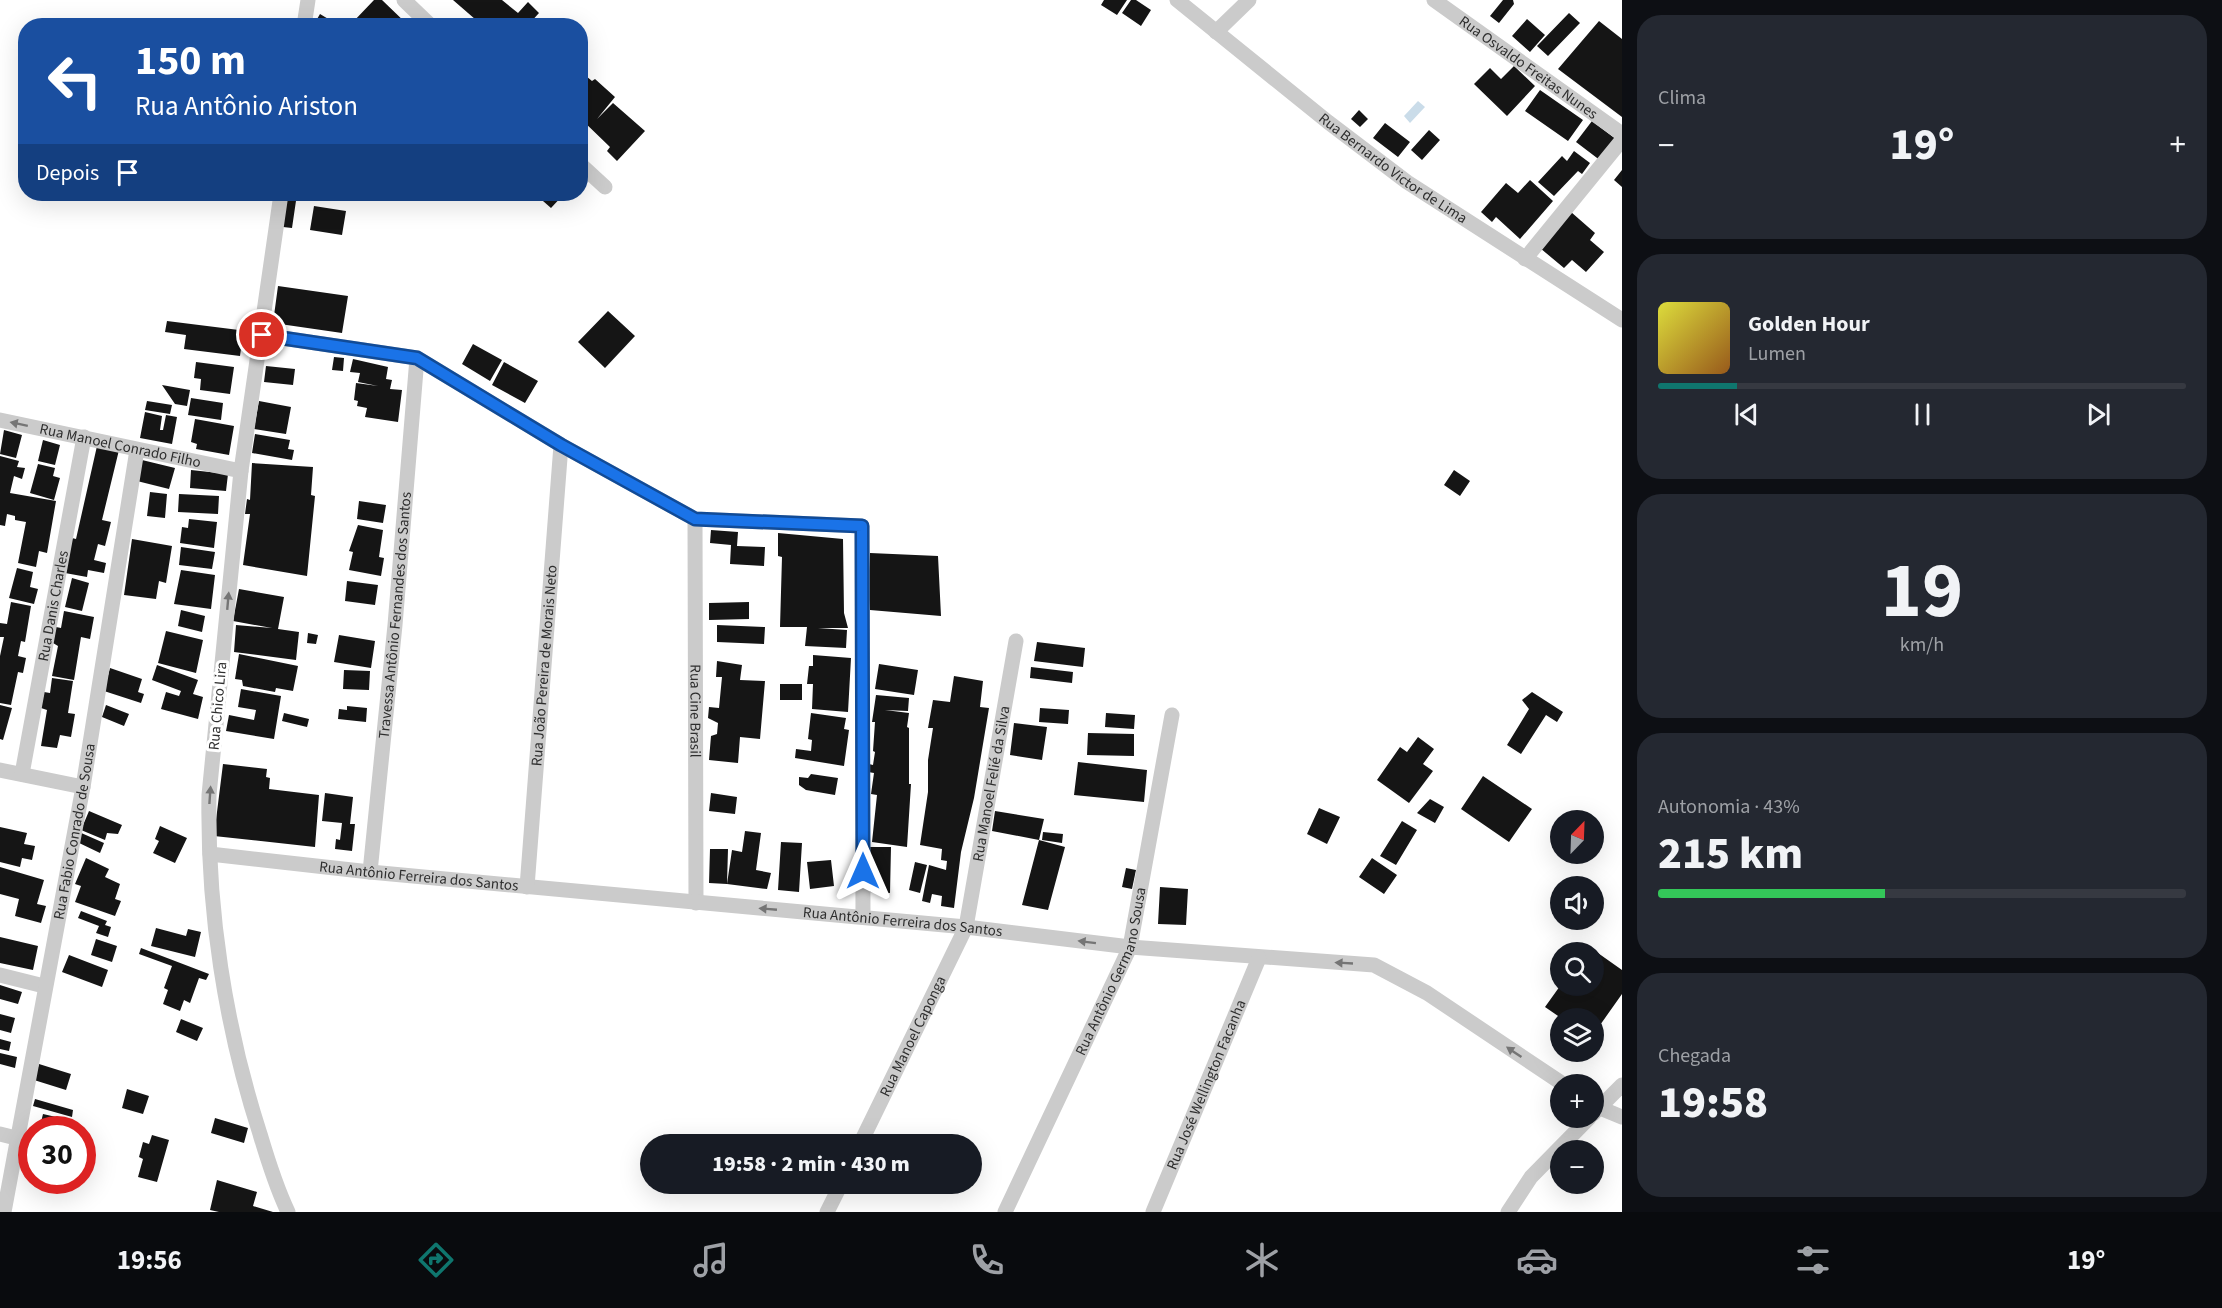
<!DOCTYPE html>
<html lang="pt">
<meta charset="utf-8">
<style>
body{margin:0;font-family:"Source Sans 3",sans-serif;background:#242831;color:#f1f3f6;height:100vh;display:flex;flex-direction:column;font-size:22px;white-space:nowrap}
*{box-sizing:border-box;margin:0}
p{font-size:20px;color:#9ea1a6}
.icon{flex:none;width:33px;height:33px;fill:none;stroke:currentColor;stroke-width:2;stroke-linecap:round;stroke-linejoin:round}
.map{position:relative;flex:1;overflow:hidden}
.drawer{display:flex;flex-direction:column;gap:15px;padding:15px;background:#0d0f14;width:600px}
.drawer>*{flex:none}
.hud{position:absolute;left:18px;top:18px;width:570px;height:183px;border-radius:24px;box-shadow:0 6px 24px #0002;background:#1a4fa0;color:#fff;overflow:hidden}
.needle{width:39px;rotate:23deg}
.buttons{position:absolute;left:1550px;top:810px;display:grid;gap:12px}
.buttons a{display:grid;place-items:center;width:54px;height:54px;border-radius:50%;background:#171b24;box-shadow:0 6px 24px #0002;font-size:30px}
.speed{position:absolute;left:18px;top:1116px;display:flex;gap:12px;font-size:30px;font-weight:700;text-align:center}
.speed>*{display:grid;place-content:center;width:78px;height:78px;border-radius:50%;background:#171b24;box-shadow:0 6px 24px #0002;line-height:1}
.speed .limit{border:9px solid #d22;background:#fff;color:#111}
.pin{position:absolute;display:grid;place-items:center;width:51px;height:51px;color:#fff;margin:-26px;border:3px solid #fff;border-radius:50%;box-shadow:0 2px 6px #0007}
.me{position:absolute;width:66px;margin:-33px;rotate:0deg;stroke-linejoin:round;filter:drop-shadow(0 0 4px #0008)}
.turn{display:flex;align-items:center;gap:21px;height:126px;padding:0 18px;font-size:27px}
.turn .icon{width:78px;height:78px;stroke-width:2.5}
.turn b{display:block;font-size:42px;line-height:51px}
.then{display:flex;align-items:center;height:57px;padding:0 18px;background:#0003;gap:12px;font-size:22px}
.big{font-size:45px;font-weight:800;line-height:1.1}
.drawer .card{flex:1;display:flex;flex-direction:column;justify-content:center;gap:9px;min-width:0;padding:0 21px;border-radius:24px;background:#242831}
.drawer .dial{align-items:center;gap:0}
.dial b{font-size:78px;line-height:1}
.song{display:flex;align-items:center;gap:18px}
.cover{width:72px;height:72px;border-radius:9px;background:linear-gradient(135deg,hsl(60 70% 55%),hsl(30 70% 35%))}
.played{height:6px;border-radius:3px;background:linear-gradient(90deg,#0f766e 15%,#363941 15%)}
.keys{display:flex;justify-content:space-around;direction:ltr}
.heat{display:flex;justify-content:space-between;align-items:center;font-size:33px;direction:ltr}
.charge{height:9px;border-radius:4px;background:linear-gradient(90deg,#34c759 43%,#363941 0)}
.trip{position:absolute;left:640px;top:1134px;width:342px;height:60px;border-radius:30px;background:#171b24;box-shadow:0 6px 24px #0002;font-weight:800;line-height:60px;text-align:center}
.tabs{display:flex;height:96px;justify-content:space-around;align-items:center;background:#090b0e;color:#9ea1a6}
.tabs .icon{width:42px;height:42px}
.tabs .on{color:#0f766e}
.tabs b{font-size:27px;color:#f1f3f6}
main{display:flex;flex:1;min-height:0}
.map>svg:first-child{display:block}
.water{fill:#cadce9}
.building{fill:#151515}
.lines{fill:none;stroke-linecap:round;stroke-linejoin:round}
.minor{stroke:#cbcbcb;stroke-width:15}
.oneway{fill:#757575}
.route-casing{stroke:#114b97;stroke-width:15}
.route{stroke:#1a73e8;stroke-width:10}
.labels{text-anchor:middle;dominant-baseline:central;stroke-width:6;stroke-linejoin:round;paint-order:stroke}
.street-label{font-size:15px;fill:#2e2e2e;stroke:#fff}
</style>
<main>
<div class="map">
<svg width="1622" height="1212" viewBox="0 0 1622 1212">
<rect width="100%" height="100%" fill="#fff"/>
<path class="water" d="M1418 101 1425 107 1410 123 1404 116Z"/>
<path class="building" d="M374 0H382L409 26H355L352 23Z
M453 0H502L518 13 528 2 539 13 529 24 531 26H483Z
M1104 0H1127L1117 15 1101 5Z
M1131 0H1136L1151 10 1141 26 1122 13Z
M1503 0H1513L1514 4 1499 23 1490 16Z
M1569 13 1580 23 1548 56 1537 46Z
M320 14 340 26H313Z
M1527 19 1545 35 1530 52 1512 36Z
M1599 21 1622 39V117L1558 69Z
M1514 66 1535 86 1507 116 1474 84 1490 68 1501 79Z
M580 71 592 81 595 79 615 97 597 119 613 103 645 131 617 161 607 151 610 147 580 118Z
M1540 90 1583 120 1568 141 1525 111Z
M1359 110 1368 119 1360 127 1351 119Z
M1592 121 1617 140 1601 161 1576 142Z
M1385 123 1410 142 1398 157 1373 138Z
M1429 130 1440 140 1422 160 1411 150Z
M1574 151 1590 163 1582 174 1578 171 1554 196 1538 182 1562 156 1567 161Z
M1622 170V187L1614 180Z
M1530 180 1553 201 1520 239 1496 217 1492 222 1481 212 1506 183 1518 193Z
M287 194H297L292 228 283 227Z
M535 194H564L551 208Z
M314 206 346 211 342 235 310 230Z
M1571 212 1595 233 1590 240 1604 252 1586 272 1572 260 1564 268 1540 248Z
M278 286 348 296 342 333 273 323Z
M608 311 635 336 605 368 578 342Z
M167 321 247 331 246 343 242 342 240 356 184 349 186 335 165 332Z
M473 344 502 360 490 381 462 364Z
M334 357 344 358 343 371 332 370Z
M353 359 388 367 386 379 392 380 390 389 402 390 398 422 365 417 367 408 357 406 358 401 354 400 356 383 378 386 358 382 360 373 350 372Z
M196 362 234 367 230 394 200 390 201 379 194 378Z
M504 362 538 381 525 403 492 385Z
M266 366 295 369 293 385 264 382Z
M162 385 190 390 187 406 175 404Z
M191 398 223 403 221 420 188 415Z
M147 401 172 405 170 414 145 410Z
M259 401 291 407 286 434 254 429Z
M145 412 162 416 160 430H163L166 415 177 417 172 444 140 438Z
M195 419 234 426 229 455 196 449 197 444 191 442Z
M4 430 22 435 16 458 0 454Z
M255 434 290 440 288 449 294 450 292 460 252 453Z
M43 440 60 445 55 465 38 461Z
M97 446 119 450 102 520 111 522 105 546 98 544 94 560 106 563 104 573 88 570 87 577 65 573 72 538 76 539Z
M0 456 19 461 17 467 25 468 22 479 14 476 10 493 56 501 47 553 39 551 36 567 18 563 26 522 15 520V516L7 514 5 526 0 525Z
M142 460 175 468 169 489 137 481Z
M252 463 313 467 311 495 315 496 307 576 243 565 250 514H245L247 499 250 500Z
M38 464 55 468 53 476 60 478 54 500 30 493Z
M191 470 228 474 226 491 190 488Z
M1454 470 1470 481 1460 496 1444 485Z
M150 492 167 494 165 518 147 516Z
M179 494 219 496 218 514 178 512Z
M359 501 386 505 383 523 357 519Z
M189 519 217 522 214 548 180 543 182 527 188 528Z
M358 525 383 530 379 557 384 558 381 576 349 570 353 552 349 551Z
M711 530 738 532 737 546 765 547 764 566 730 564 731 545 710 543Z
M778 533 843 539 844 613 848 628H818L847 630 846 648 805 646 807 627H780L782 557 778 556Z
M132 539 172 546 166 583 159 581 156 599 124 595Z
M181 547 215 552 212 569 179 565Z
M870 553 938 556 941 616 870 610 868 589Z
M17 568 33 572 30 587 38 589 34 604 9 598Z
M181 570 215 575 211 609 174 604Z
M72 578 89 583 82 611 65 607Z
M347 581 378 585 375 605 345 601Z
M239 589 284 597 278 629 299 632 296 660 234 652 236 625 272 628 233 621Z
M11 602 31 606 25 642 21 641 18 656 26 658 23 673 18 672 11 705 0 703V656L4 637H0V623L7 624Z
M749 602V619L709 620V603Z
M181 610 205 616 202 632 178 626Z
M64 611 94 617 90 639 81 637 74 680 52 676 58 646 53 643 56 627 61 628Z
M717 625 765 627 764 644 717 642Z
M166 631 203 640 196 673 158 663Z
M308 633 318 635 316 644 307 643Z
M339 635 375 641 371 668 334 662Z
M1037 642 1085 648 1083 667 1034 661Z
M239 654 298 666 293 691 276 688 275 692 243 686 242 680 235 679Z
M813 655 851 658 848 712 812 709 813 684H807L809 666H813Z
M717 661 742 665 740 680 765 681 760 739 740 737 738 763 709 760 711 736 717 734 718 723 708 718 709 707 719 708 722 677H716Z
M879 664 918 670 914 695 875 689Z
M157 665 198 680 193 694 203 697 198 719 161 709 166 692 179 696 181 691 152 680Z
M1031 667 1073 672 1072 683 1030 678Z
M110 668 142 679 138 692 144 694 141 703 104 691Z
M344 670 370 671 369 690 343 689Z
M954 676 983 681 980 707 989 708 974 798 961 852 954 908 941 906 942 896 932 894 930 903 922 901 929 865 946 870 947 861 941 860 942 849 920 845 928 792V760L933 728H928L933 700 950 702Z
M52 678 73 681 68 713 75 714 71 737 60 735 57 748 41 746 47 710 41 708 44 692 50 693Z
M780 684H802V700H780Z
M241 689 281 696 274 739 226 731 229 715 254 720 256 710 238 707Z
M1532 692 1563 712 1557 722 1546 715 1521 754 1507 745 1529 709 1522 700Z
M876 695 909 698 908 711 885 710 909 713 907 727 909 728V784H911L907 847 872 842 877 795 871 794 874 773 868 772 869 764 873 765 875 752 873 751 875 722H872Z
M0 705 12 708 3 740 0 739Z
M106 705 129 714 124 726 102 717Z
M347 706 367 708 366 722 338 719 339 709 347 710Z
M1040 708 1069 710 1068 724 1039 722Z
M284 713 309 719 307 727 282 721Z
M811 713 846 718 844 729 849 730 844 766 795 758 796 749 811 751 812 740 808 739Z
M1106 713 1135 715 1134 729 1105 727Z
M1014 723 1047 727 1042 760 1010 755Z
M1088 733 1134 734V756L1087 755Z
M1418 737 1434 749 1423 764 1433 771 1409 803 1377 780 1400 747 1407 752Z
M1078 762 1147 770 1144 802 1074 795Z
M223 764 267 769 266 777 270 778 269 789 319 795 315 847 214 836Z
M811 774 838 778 835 795 806 790 799 785V777L808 778Z
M1483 776 1532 809 1509 842 1461 809Z
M325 793 353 797 350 824H355L352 851 335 849 336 839 340 840 342 823 322 821Z
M711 793 737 797 735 814 709 811Z
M1430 799 1444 807 1435 823 1417 813Z
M1319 808 1340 817 1327 844 1307 834Z
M89 811 122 825 118 834 107 833 105 840 81 830Z
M995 811 1044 819 1039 840 1065 847 1048 910 1022 905 1039 840 992 831Z
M1402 821 1417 830 1396 865 1380 856Z
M160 826 187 838 175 863 153 853 159 841 155 839Z
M0 827 27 833 24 844 35 846 32 860 22 858 20 867 0 862Z
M745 831 761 833 756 870 771 873 767 889 727 884 732 850 742 852Z
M79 832 104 843 100 853 75 841Z
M1043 832 1063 834 1062 843 1042 840Z
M781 842 802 843 799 892 778 890Z
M869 847H891L890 893 869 892Z
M710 849H728L727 884 709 883Z
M86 858 109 869 105 877 120 884 115 899 121 901 115 916 75 902 81 886 75 884Z
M1372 858 1397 875 1384 894 1359 877Z
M831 860 834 886 810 889 807 862Z
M915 862 927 865 920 893 909 890Z
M0 867 44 880 37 904 46 906 41 923 15 916 19 899 0 894Z
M1126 868 1136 870 1132 889 1122 887Z
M1160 887 1188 889 1186 925 1158 924Z
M81 911 107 921 105 925 111 927 108 937 96 933 99 926 78 918Z
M156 928 186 936 188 929 201 932 195 957 151 946Z
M0 937 38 946 33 970 0 963Z
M96 939 117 946 112 962 91 955Z
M1588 946 1622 970V994L1593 1035V1018H1561L1545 1007 1560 986H1593V952H1584Z
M141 948 209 974 206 980 199 978 190 1003 184 1000 180 1011 163 1004 168 990 164 988 172 966 139 954Z
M69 955 108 970 102 987 62 972Z
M0 985 22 992 18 1004 0 999Z
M0 1014 15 1018 11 1033 0 1030Z
M181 1019 203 1028 197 1041 176 1032Z
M0 1039 11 1042 9 1051 0 1049Z
M0 1053 17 1057 15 1068 0 1064Z
M39 1064 71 1074 66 1090 34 1080Z
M127 1089 149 1096 143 1114 122 1108Z
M35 1099 73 1110 72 1117 33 1106Z
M43 1114 69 1120 66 1130 40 1126Z
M215 1118 248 1128 244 1143 211 1133Z
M152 1135 169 1140 157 1182 138 1177 143 1159 139 1157 143 1142 149 1144Z
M31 1154H32V1177L23 1174Z
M40 1180H57L55 1186Z
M217 1180 257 1192 253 1206 273 1212H219L210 1210Z"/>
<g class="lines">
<g class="minor">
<path d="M404 0 431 26"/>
<path id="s1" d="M1177 0 1328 122 1407 182 1622 320"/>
<path id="s2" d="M1434 0 1622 134"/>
<path d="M304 26 308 0"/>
<path d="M1216 32 1249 0"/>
<path d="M580 164 605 187"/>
<path d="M281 194 241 471 209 795C207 909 225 1026 260 1134 268 1161 276 1187 288 1212"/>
<path d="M1525 259 1622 140"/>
<path d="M262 335 417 358 561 445 695 519 862 526 863 917"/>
<path id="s3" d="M0 420 241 471"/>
<path id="s4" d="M695 519 696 903"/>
<path d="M0 770 83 787"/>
<path id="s5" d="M22 774 84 437"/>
<path id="s6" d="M210 854 370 872 966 927 1130 947 1374 965 1427 993 1563 1084"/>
<path id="s7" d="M370 872 395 625 417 358"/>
<path id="s8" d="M527 887 561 445"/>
<path d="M0 975 44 986"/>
<path d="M1593 1105 1622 1117"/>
<path d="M1593 1114 1622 1085"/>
<path d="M0 1134 16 1138"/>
<path id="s9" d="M860 1144 966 927 1016 641"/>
<path id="s10" d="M4 1212 83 787 137 450"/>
<path d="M827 1212 841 1184"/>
<path id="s11" d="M1005 1212 1130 947 1172 715"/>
<path id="s12" d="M1153 1212 1259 958"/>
<path d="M1508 1212 1531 1177 1589 1118"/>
</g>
</g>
<defs><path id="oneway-solid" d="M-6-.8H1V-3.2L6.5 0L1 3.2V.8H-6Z" transform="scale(1.5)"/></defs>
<g class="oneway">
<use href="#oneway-solid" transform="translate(19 424) rotate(-168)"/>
<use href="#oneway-solid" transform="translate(228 601) rotate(-85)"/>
<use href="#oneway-solid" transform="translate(210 795) rotate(-86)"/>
<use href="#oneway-solid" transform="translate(768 909) rotate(-175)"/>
<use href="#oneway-solid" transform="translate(1087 942) rotate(-173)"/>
<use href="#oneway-solid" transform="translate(1344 963) rotate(-177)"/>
<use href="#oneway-solid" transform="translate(1514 1052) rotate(-146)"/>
</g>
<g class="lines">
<g class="route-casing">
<path id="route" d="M262 335 417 358 561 445 695 519 862 526 863 871"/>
</g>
<use href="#route" class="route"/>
</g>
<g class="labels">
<g class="street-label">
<text stroke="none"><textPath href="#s2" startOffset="116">Rua Osvaldo Freitas Nunes</textPath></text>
<text stroke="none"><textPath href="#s1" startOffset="274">Rua Bernardo Victor de Lima</textPath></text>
<text stroke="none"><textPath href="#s3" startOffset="123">Rua Manoel Conrado Filho</textPath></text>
<text stroke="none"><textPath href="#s5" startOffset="171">Rua Danis Charles</textPath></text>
<text stroke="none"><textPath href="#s7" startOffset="258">Travessa Antônio Fernandes dos Santos</textPath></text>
<text stroke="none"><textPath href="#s8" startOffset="222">Rua João Pereira de Morais Neto</textPath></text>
<text transform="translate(218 706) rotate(-85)">Rua Chico Lira</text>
<text stroke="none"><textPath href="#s4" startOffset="192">Rua Cine Brasil</textPath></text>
<text stroke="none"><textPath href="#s9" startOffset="387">Rua Manoel Felié da Silva</textPath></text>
<text stroke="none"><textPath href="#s10" startOffset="387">Rua Fabio Conrado de Sousa</textPath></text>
<text stroke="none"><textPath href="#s6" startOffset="210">Rua Antônio Ferreira dos Santos</textPath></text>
<text stroke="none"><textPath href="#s6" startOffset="696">Rua Antônio Ferreira dos Santos</textPath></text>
<text stroke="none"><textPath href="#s11" startOffset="264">Rua Antônio Germano Sousa</textPath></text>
<text stroke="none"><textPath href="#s9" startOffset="120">Rua Manoel Caponga</textPath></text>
<text stroke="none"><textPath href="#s12" startOffset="138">Rua José Wellington Facanha</textPath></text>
</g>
</g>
</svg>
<div class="buttons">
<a><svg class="needle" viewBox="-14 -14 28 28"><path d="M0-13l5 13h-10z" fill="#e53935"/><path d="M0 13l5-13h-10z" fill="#9ea1a6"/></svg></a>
<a><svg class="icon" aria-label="sound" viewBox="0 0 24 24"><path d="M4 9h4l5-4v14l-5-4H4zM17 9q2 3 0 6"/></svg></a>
<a><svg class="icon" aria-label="search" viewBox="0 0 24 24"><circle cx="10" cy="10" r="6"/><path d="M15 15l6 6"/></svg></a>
<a><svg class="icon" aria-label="layers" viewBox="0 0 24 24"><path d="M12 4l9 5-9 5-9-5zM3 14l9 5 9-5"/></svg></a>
<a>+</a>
<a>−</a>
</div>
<div class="speed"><div class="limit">30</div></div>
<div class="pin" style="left:262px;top:335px;background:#d93025"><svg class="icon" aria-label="arrive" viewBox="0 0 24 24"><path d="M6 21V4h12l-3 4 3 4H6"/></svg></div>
<svg class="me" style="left:863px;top:871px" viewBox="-20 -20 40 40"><path d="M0-17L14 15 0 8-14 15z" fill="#1a73e8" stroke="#fff" stroke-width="4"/></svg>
<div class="trip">19:58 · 2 min · 430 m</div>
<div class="hud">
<div class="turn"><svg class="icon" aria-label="left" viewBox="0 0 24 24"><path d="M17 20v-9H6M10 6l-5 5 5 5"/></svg><div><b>150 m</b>Rua Antônio Ariston</div></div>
<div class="then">Depois<svg class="icon" aria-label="arrive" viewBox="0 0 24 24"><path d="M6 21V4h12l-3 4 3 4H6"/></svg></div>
</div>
</div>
<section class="drawer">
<div class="card"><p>Clima</p>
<div class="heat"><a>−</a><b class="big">19°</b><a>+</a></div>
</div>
<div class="card">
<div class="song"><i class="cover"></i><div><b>Golden Hour</b><p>Lumen</p></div></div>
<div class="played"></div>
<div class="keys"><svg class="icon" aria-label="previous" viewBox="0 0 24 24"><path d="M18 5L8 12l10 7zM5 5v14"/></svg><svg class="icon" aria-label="pause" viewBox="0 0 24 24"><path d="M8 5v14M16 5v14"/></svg><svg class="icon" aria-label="next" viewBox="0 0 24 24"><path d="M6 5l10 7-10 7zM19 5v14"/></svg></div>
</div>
<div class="card dial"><b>19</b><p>km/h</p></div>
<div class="card"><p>Autonomia · 43%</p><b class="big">215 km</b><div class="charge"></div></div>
<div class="card"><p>Chegada</p><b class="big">19:58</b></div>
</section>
</main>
<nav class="tabs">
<b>19:56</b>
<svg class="icon on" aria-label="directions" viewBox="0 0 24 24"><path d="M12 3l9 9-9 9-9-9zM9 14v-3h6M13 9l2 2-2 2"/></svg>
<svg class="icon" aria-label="music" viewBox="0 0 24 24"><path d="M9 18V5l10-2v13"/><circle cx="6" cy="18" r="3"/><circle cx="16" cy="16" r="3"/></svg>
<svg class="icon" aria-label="phone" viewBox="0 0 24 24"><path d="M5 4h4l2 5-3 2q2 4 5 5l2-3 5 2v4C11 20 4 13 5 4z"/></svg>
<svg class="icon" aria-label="climate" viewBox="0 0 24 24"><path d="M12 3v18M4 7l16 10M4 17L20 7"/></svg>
<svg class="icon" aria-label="car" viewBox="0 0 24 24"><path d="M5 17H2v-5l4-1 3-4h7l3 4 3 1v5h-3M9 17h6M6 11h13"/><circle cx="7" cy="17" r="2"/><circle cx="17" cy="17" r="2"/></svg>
<svg class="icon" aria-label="filters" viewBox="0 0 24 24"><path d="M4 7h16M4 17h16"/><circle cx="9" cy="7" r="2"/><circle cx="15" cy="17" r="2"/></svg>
<b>19°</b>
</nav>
